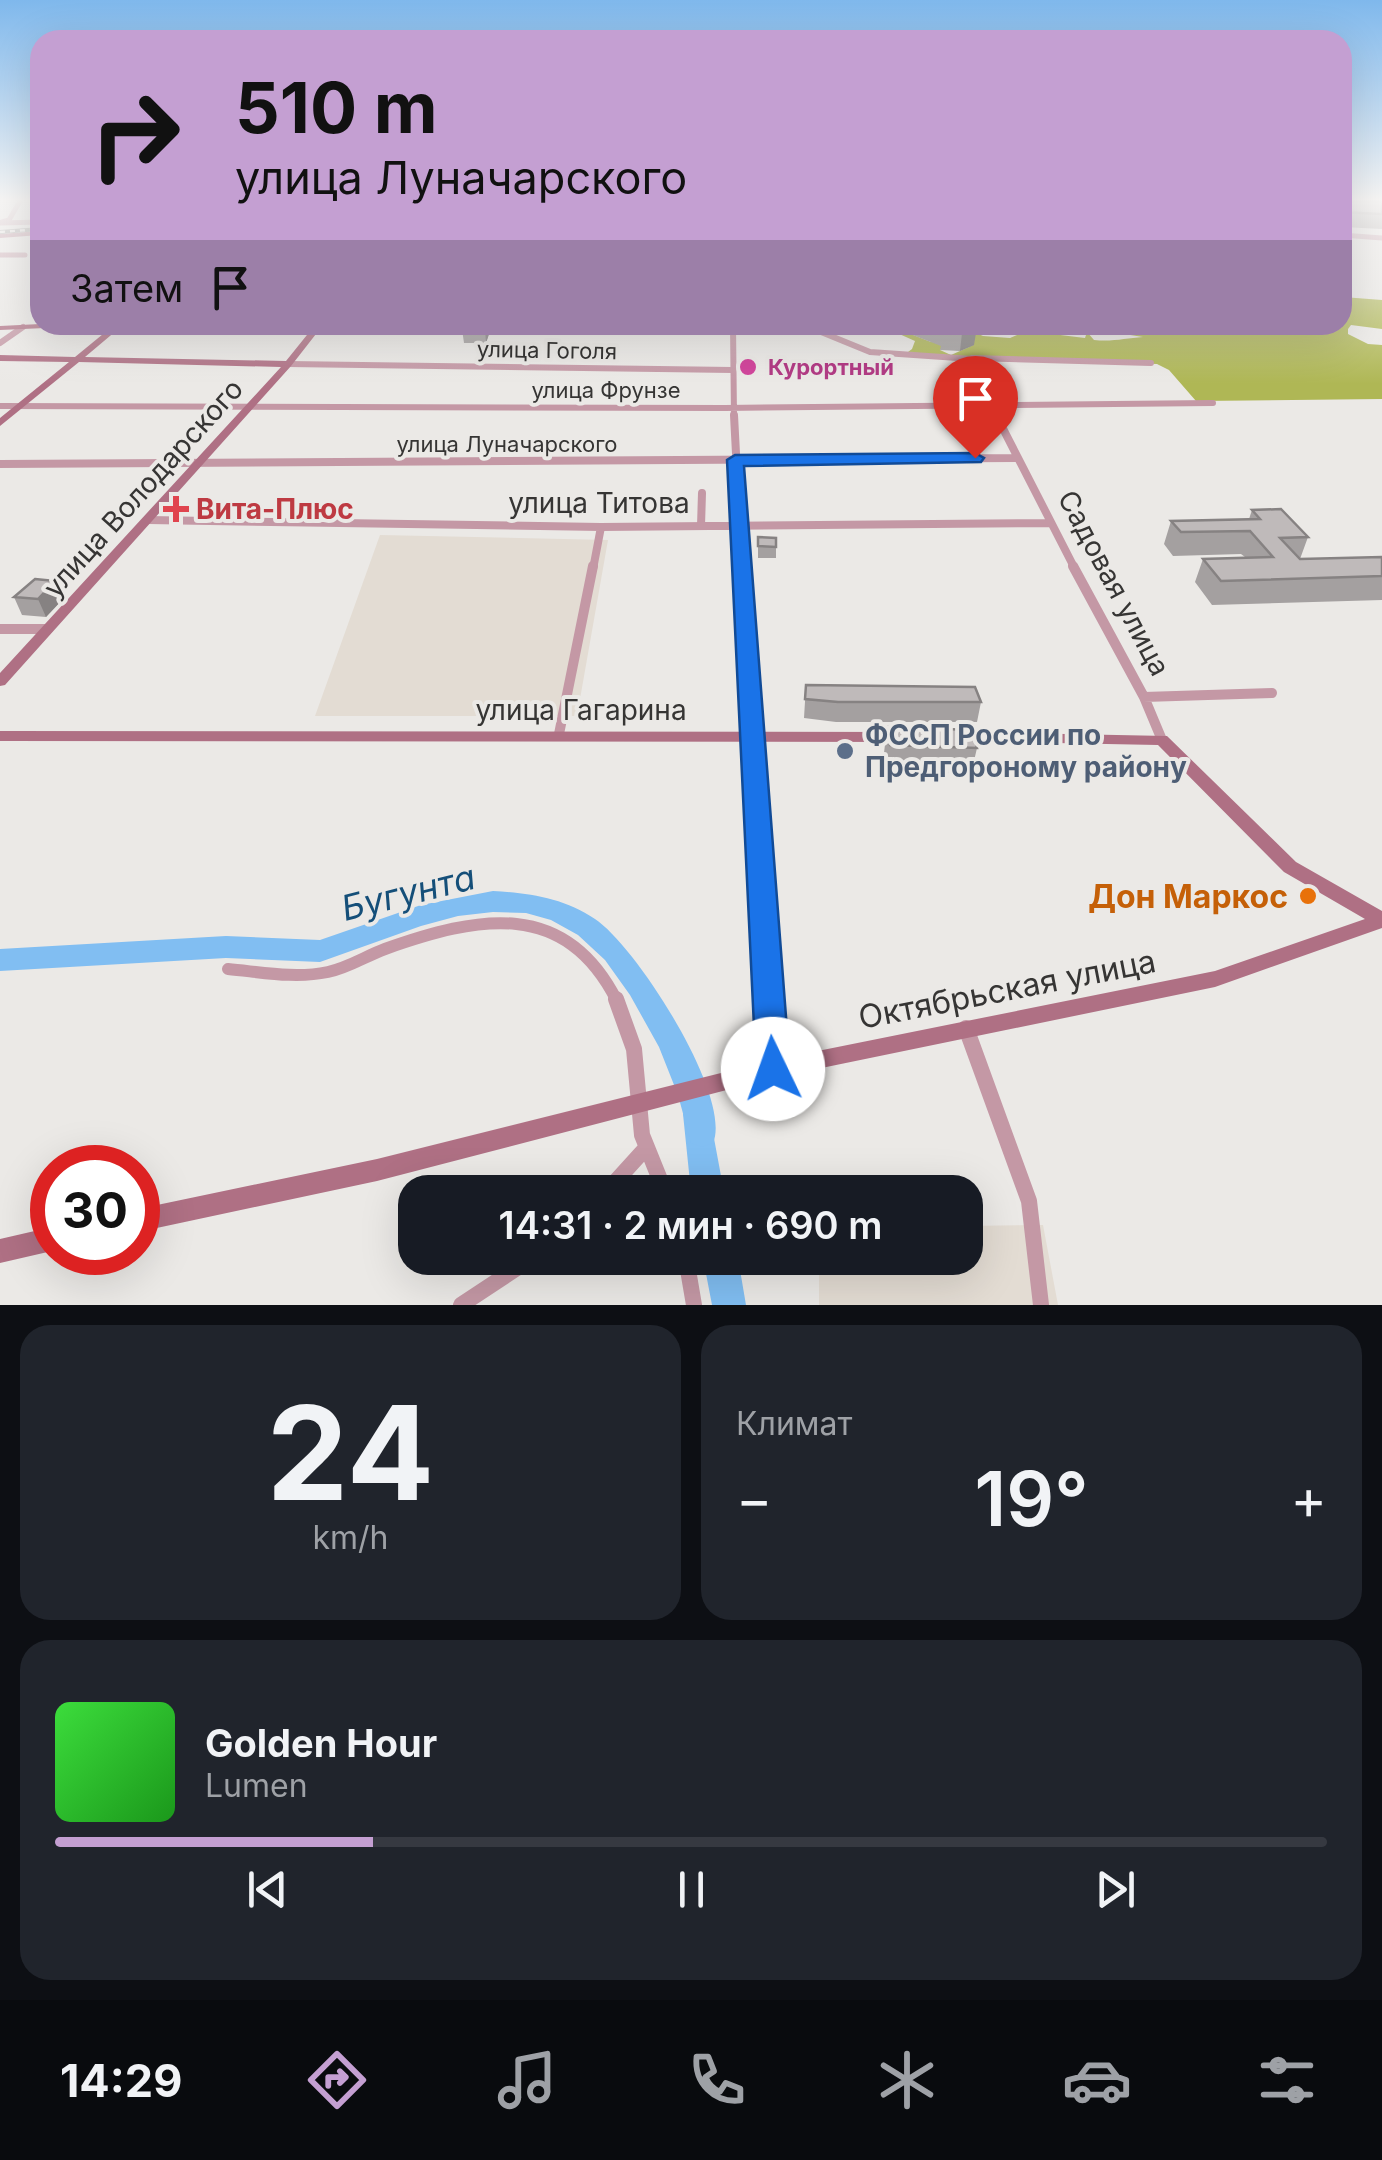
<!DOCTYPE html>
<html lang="ru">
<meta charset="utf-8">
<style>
body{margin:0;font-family:Inter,sans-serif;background:#20242c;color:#f1f3f6;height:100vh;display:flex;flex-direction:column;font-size:38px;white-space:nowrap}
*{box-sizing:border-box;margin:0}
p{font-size:32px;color:#9ea1a6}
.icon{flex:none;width:55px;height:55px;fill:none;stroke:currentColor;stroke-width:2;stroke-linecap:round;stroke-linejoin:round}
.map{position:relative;height:1305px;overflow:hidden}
.sheet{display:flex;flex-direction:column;gap:20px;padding:20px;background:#0d0f14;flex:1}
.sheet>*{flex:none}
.guide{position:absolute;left:30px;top:30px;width:1322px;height:305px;border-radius:30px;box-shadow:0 10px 40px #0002;background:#c49fd2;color:#111;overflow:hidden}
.speed{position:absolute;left:30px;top:1145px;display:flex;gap:20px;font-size:50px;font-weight:700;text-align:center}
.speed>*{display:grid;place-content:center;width:130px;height:130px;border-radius:50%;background:#171b24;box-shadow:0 10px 40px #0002;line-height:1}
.speed .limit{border:15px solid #d22;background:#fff;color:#111}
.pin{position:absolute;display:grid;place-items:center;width:85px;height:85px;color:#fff;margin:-102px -42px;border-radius:50% 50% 50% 0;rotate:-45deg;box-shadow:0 0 10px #0007}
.pin .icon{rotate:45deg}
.me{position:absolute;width:110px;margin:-55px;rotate:357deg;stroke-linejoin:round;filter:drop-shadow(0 0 8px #0008)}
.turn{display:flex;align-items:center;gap:35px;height:210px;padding:0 40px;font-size:45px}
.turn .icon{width:130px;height:130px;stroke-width:2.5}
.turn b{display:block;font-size:70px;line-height:85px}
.then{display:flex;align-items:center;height:95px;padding:0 40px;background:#0003;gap:20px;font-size:38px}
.big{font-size:75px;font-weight:600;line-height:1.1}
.sheet .tile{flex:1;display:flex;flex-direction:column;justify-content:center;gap:15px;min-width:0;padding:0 35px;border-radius:30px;background:#20242c}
.sheet .dial{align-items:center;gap:0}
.dial b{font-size:130px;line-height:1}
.song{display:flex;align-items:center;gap:30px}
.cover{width:120px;height:120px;border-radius:15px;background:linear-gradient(135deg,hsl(120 70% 55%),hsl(120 70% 35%))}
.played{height:10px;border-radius:5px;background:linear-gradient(90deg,#c49fd2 25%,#363941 25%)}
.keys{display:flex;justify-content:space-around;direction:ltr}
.heat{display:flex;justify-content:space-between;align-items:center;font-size:55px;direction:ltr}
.sheet .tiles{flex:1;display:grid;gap:20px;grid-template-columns:1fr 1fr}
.tile:last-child{grid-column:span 2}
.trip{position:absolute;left:398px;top:1175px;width:585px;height:100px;border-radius:30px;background:#171b24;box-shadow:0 10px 40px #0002;font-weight:600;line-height:100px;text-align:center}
.menu{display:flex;height:160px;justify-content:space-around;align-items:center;background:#090b0e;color:#9ea1a6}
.menu .icon{width:70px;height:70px}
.menu .current{color:#c49fd2}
.menu b{font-size:45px;color:#f1f3f6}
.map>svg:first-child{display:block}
.built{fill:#e3dcd3}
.forest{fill:#afb755}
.water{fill:#81bef2}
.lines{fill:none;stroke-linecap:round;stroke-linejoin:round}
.river{fill:#81bef2;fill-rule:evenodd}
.street-far5{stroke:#c498a5;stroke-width:5}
.street-far4{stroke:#c498a5;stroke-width:6}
.street-far3{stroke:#c498a5;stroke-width:8}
.street-far2{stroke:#c498a5;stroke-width:10}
.street-far1{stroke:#c498a5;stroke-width:12}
.street{stroke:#c498a5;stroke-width:16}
.secondary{fill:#af7084;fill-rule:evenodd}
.rail-casing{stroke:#838280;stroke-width:4}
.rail{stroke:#ebe9e6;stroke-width:2.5;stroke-dasharray:5;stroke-linecap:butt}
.wall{fill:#a4a0a0}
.shaded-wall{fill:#868282}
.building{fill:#bfbaba;stroke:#868282;stroke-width:2.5}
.route{fill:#1a73e8;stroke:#114b97;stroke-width:2.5}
.hotel-dot{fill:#d1479c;stroke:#ebe9e6;stroke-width:4}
.health-dot{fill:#e0444e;stroke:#ebe9e6;stroke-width:4}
.service-dot{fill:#5c6f8a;stroke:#ebe9e6;stroke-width:4}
.food-dot{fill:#e8710a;stroke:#ebe9e6;stroke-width:4}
.labels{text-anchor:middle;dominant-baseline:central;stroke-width:8;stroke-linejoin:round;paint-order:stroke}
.far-street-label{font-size:22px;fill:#363534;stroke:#ebe9e6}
.far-hotel-label{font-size:22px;font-weight:bold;fill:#b23c85;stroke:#ebe9e6;text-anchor:start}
.street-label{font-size:28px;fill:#363534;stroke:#ebe9e6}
.health-label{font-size:28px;font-weight:bold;fill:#be3a42;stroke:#ebe9e6;text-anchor:start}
.service-label{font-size:28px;font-weight:bold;fill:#4e5e75;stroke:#ebe9e6;text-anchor:start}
.near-food-label{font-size:32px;font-weight:bold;fill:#c56008;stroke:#ebe9e6;text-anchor:end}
.near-street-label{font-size:32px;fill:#363534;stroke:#ebe9e6}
.near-water-label{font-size:35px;font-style:italic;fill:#154f79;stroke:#ebe9e6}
</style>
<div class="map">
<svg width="1382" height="1305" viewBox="0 0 1382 1305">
<rect width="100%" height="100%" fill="#ebe9e6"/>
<path class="built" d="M380 535 608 540 577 716H315Z
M1043 1225 1058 1305H819V1258H965V1226Z"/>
<path class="forest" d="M1343 297 1382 300V329L1351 325 1348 329V334L1368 344 1382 345V399L1196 401 1169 370 1157 364 904 355 912 349 915 341 888 329 893 327 931 342 940 339 949 343 940 350 951 355 969 347 972 331 983 336 1010 338 1017 335 1011 325H1043L1052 334 1085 338 1087 332 1094 340C1113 342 1126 338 1143 337L1086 328 1098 325H1342Z"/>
<path class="water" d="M708 1106 724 1192H691L683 1114Z
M703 1258H738L746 1305H712Z"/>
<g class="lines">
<path class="river" d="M493 891C529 893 564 898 595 919 636 946 733 1097 713 1143L702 1147 691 1143 678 1095 659 1047 630 995 605 960 578 935 551 920 526 913 493 912 458 916 421 926 320 962 226 958 0 971V949L226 936 320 940 421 905Z"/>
<path class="street-far5" d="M2 222 9 220 20 201
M0 223 40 222
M1342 235 1382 238
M0 255H25"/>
<path class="street-far4" d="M733 325 734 417
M804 325 870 352 972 359
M0 343 23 327
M972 358 1151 363
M972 359 997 417
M288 364 733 370
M0 406 725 408 1213 403"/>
<path class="street-far3" d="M734 415 742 569
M996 415 1075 569
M0 464 1015 458
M148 520 601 527 1050 523
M701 526 702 493
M593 569 601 527"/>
<path class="street-far2" d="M742 566 754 760
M1073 566 1144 697 1162 740
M0 629H48
M1144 697 1272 693
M559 734 593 566"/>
<path class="street-far1" d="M754 757 769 1001
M228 969C261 972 295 979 328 972 348 968 366 956 385 949 478 916 565 898 617 1001"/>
<path class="street" d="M616 999 634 1049 642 1135 665 1192
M769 999 773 1069
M966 1028 1029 1201 1041 1305
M606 1192 645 1149
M686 1258 694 1305
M461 1305 532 1258"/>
<path class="secondary" d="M40 231V235L0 238V234Z
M40 324 72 325 68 327 0 330V326Z
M114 325H123L85 357 286 361 315 325H323L291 366 5 685 0 686V673L281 367 79 362 0 426V418L69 362 0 361V355L75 357Z
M0 731 903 732 908 733 911 737 908 741 903 742 0 741Z
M959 732 1167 736 1296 862 1382 911V928L1215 987 773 1078 377 1181 138 1232V1209L377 1159 773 1060 1215 971 1365 919 1284 872 1158 745 954 741 951 737 954 733Z
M52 1227V1251L0 1263V1239Z"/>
<g class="rail-casing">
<path id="rail" d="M0 232 40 229"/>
</g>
<use href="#rail" class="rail"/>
</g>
<path class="wall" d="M1342 201H1382V229L1342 227Z
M464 325H492L486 343H464L462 329Z
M673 325H716V329H673Z
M744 325H759L758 330H744Z
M887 325H972L974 345 960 351 940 350 941 346Z
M1252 510 1308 537 1300 559 1382 557V600L1212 605 1195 582 1203 559 1245 557 1241 554 1173 556 1164 544 1171 521 1249 519Z
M758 537 776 538V558H758Z
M55 581 63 599 46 617 22 615 14 597Z
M806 685 981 702 977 722H836L804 718Z
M887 727 977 748 971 774 886 771 884 753Z"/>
<path class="shaded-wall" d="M486 325H492L486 343 485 329Z
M977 327 974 345 960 351 962 333Z
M55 581 63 599 46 617 38 599Z"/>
<path class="building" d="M1342 201H1382V214L1342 212Z
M464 325H486L485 329H462Z
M938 325H972L977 327 962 333 943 331 948 329Z
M1281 509 1308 537 1280 538 1300 559 1382 557V576L1221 581 1203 559 1273 557 1250 531 1181 532 1171 521 1260 519 1252 510Z
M758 537 776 538V547L758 546Z
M35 579 55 581 38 599 14 597Z
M806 685 975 687 981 702H838L805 699Z
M887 727 973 730 977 748 890 745Z"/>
<linearGradient id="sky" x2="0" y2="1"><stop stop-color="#7fb8ec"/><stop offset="0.52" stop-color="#f6f5f4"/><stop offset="1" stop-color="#f6f5f4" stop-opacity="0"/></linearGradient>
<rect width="1382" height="384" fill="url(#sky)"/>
<path class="route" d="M975 453 984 458 981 462 744 466 790 1069 785 1080 773 1085 761 1080 756 1069 727 460 735 455Z"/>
<circle class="hotel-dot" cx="748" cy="367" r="10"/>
<path class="health-dot" d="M171 494h10v10h10v10h-10v10h-10v-10h-10v-10h10z"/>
<circle class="service-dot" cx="845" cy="751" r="10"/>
<circle class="food-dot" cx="1308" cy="896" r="10"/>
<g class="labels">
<g class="far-street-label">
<text transform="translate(547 350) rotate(1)">улица Гоголя</text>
<text x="606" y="390">улица Фрунзе</text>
<text x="507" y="444">улица Луначарского</text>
</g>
<g class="far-hotel-label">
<text x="768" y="367">Курортный</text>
</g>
<g class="street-label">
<text transform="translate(143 488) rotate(-48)">улица Володарского</text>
<text x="599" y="503">улица Титова</text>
<text transform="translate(1114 583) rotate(62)">Садовая улица</text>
<text x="581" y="710">улица Гагарина</text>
</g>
<g class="health-label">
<text x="196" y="509">Вита-Плюс</text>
</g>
<g class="service-label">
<text x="865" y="735">ФССП России по<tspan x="865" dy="32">Предгороному району</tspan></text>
</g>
<g class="near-food-label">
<text x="1288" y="896">Дон Маркос</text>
</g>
<g class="near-street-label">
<text transform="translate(1007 989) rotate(-11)">Октябрьская улица</text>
</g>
<g class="near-water-label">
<text transform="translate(408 892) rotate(-14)">Бугунта</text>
</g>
</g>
</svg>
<div class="speed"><div class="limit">30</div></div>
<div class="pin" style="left:975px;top:458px;background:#d93025"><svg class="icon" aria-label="arrive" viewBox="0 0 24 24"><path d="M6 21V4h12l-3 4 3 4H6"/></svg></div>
<svg class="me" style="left:773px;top:1069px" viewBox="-20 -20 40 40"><circle r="19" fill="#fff"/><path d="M0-13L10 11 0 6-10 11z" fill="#1a73e8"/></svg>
<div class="trip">14:31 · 2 мин · 690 m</div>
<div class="guide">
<div class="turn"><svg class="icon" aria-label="right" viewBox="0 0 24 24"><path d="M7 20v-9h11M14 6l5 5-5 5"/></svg><div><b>510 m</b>улица Луначарского</div></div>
<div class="then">Затем<svg class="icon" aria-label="arrive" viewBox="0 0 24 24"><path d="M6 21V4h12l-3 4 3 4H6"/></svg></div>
</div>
</div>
<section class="sheet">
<div class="tiles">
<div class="tile dial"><b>24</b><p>km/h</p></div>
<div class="tile"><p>Климат</p>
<div class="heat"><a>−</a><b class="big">19°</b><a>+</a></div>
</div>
<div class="tile">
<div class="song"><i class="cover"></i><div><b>Golden Hour</b><p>Lumen</p></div></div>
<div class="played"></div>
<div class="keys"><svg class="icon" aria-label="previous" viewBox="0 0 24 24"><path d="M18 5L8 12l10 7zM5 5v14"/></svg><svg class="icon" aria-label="pause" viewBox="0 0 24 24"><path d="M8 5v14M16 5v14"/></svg><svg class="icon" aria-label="next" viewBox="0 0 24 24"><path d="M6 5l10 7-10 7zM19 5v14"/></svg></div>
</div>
</div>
</section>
<nav class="menu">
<b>14:29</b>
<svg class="icon current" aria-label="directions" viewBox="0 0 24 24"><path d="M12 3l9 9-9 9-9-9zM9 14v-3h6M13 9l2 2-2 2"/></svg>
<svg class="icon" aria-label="music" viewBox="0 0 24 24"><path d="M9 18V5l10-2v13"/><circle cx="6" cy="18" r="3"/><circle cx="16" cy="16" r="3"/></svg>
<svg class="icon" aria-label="phone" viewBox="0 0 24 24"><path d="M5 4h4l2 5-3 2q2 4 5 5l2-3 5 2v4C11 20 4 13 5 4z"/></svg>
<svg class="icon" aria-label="climate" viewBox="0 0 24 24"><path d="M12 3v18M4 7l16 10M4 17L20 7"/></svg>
<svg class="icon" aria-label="car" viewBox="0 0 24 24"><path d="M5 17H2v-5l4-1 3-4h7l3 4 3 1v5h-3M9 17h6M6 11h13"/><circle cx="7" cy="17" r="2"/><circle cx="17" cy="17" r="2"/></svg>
<svg class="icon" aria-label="filters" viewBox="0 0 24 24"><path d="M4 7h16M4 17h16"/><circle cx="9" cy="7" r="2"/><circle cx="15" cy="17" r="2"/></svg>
</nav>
